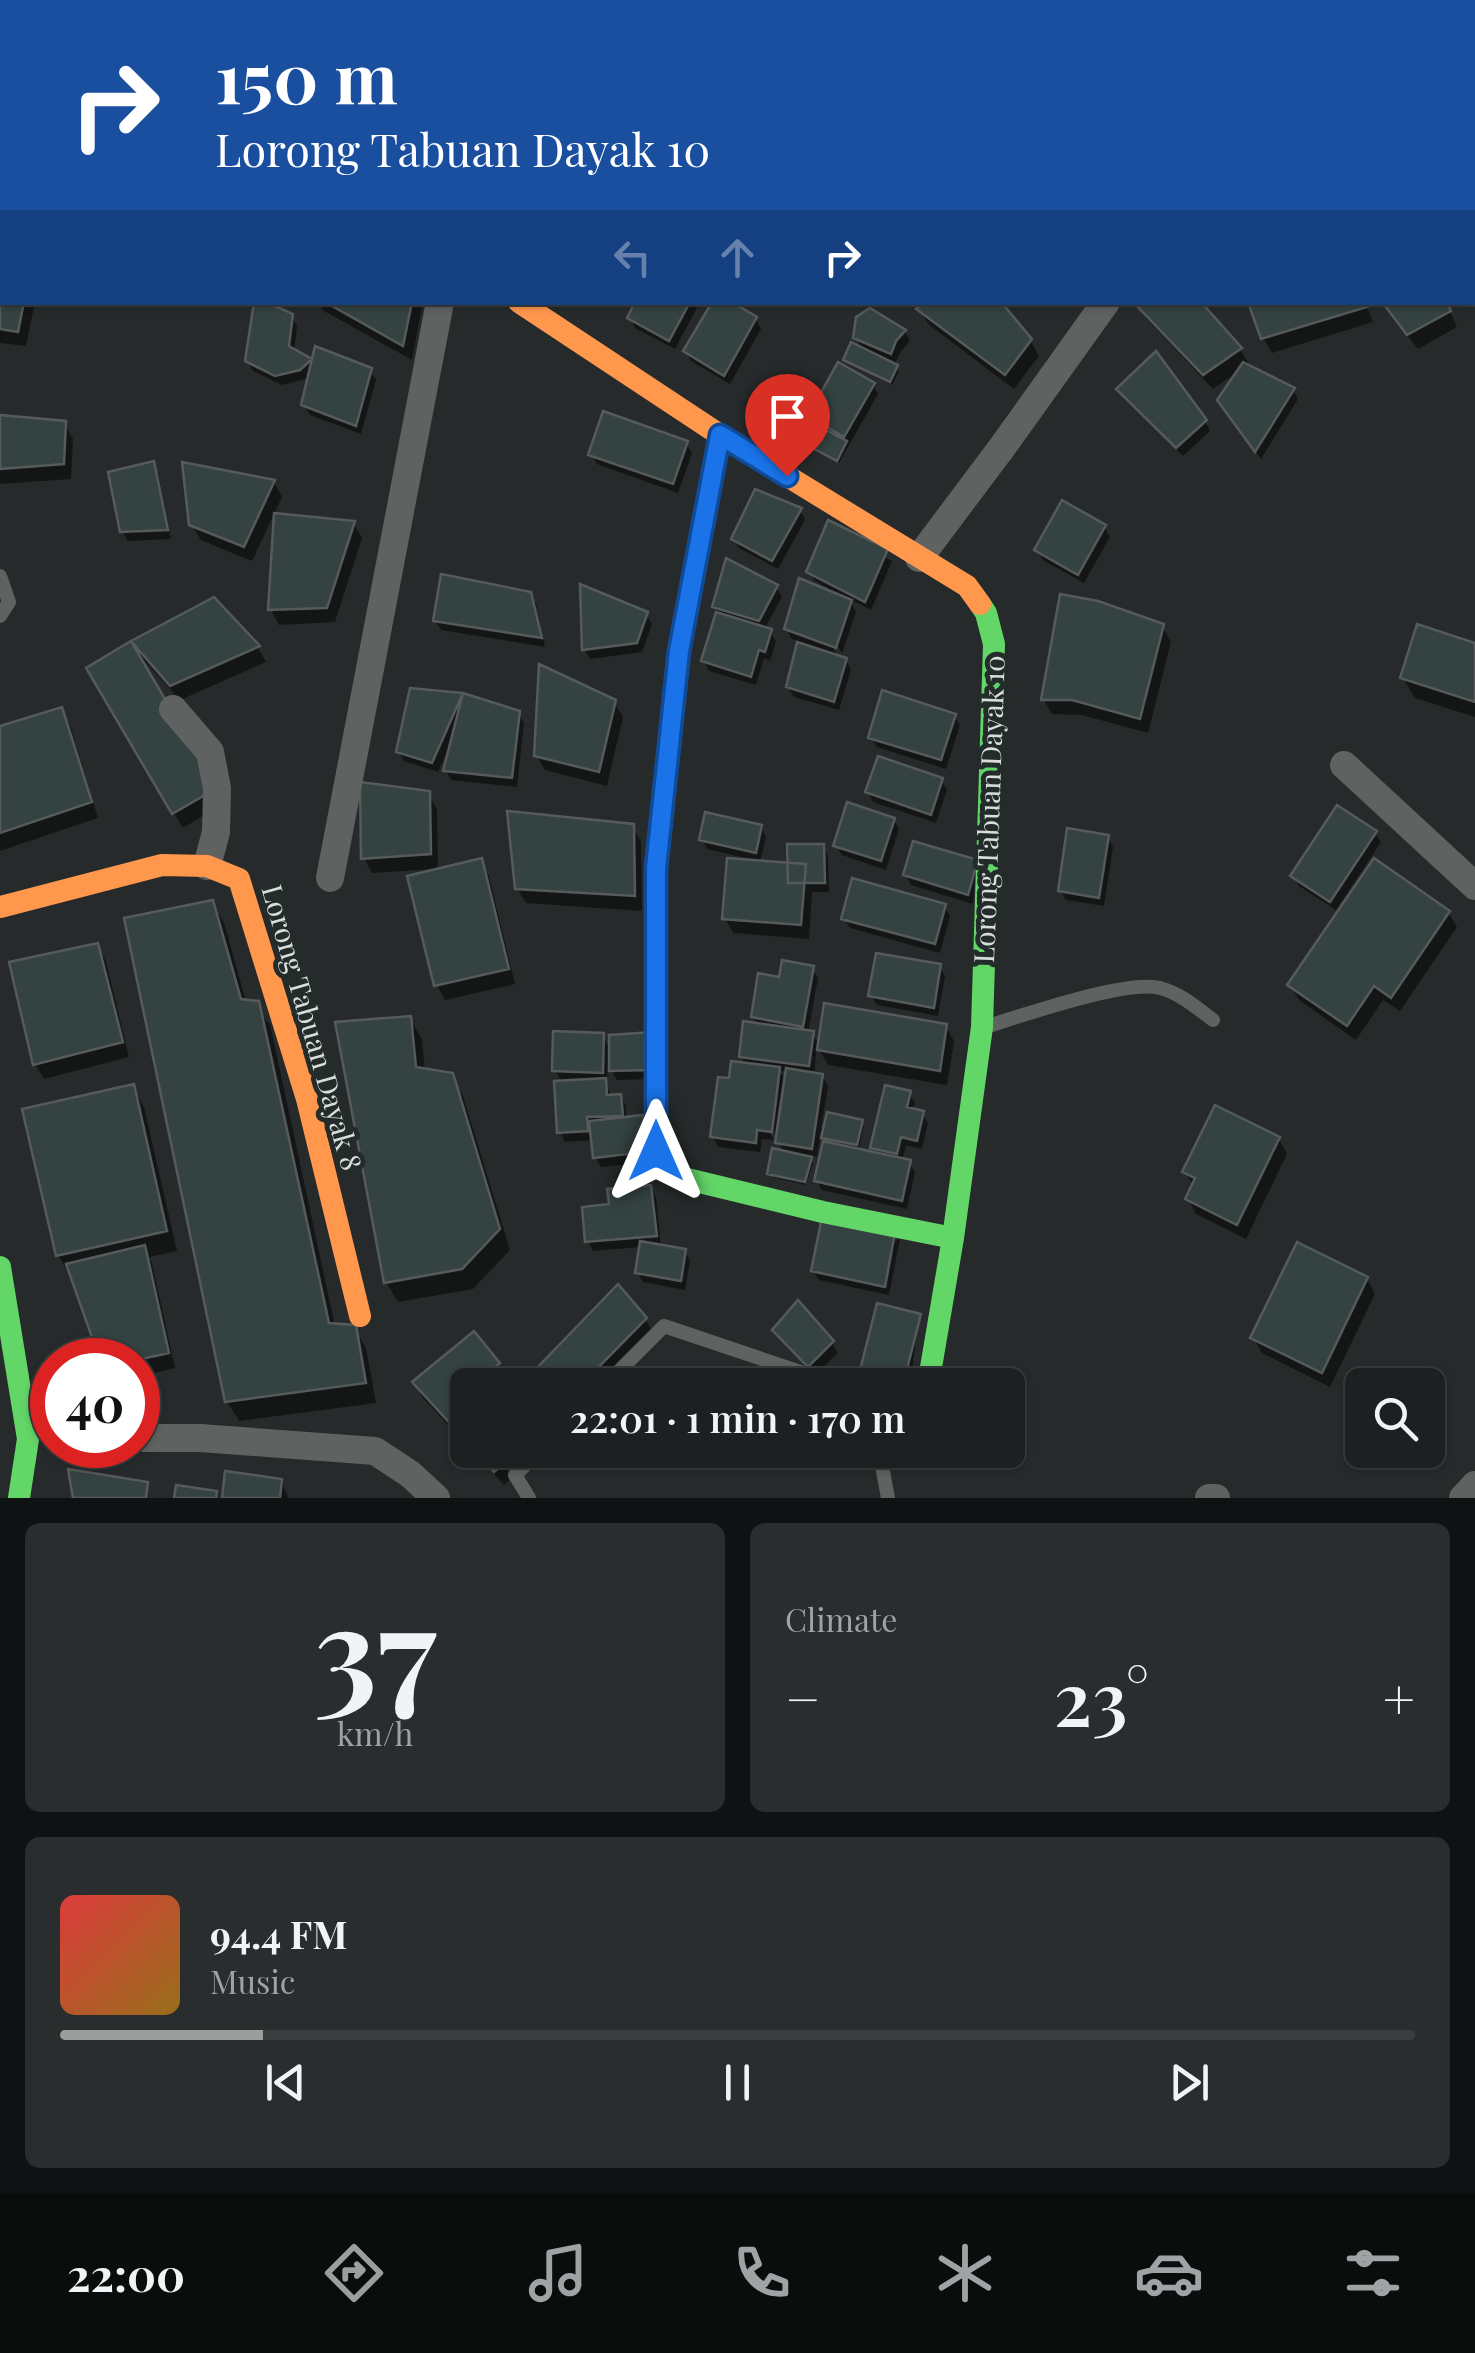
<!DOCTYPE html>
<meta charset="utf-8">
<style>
body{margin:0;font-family:"Playfair Display",serif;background:#292d2d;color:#f1f3f6;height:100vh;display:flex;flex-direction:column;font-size:38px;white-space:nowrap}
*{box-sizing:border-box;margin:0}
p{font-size:32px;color:#a0a3a5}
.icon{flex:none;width:55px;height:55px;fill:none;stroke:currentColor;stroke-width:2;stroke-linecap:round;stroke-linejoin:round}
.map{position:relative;height:1498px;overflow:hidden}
.drawer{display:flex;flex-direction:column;gap:25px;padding:25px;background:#0f1212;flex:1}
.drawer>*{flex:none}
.top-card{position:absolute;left:0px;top:0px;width:1475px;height:305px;box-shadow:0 2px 8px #0004,0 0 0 2px #3a3e3e;background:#1a4fa0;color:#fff;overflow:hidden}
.controls{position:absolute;left:1345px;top:1368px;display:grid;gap:20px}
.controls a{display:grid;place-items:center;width:100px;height:100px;border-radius:15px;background:#1c2020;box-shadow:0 2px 8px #0004,0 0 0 2px #3a3e3e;font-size:50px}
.speed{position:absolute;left:30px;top:1338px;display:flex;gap:20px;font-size:50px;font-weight:700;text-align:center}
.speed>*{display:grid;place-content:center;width:130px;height:130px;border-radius:50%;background:#1c2020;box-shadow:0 2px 8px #0004,0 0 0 2px #3a3e3e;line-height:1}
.speed .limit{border:15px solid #d22;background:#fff;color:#111}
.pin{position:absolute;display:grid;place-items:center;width:85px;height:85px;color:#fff;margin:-102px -42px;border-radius:50% 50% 50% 0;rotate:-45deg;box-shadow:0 0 10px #0007}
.pin .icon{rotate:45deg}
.me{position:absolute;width:110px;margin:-55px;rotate:0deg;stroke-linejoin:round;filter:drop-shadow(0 0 8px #0008)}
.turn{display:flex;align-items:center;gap:35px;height:210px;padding:0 50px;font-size:45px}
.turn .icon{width:130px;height:130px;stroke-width:2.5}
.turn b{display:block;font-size:70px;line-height:85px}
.lanes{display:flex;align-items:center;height:95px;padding:0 50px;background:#0003;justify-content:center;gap:50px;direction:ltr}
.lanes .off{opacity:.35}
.big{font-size:75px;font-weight:600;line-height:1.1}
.drawer .widget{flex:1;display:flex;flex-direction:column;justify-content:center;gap:15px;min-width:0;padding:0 35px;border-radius:15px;background:#292d2d}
.drawer .dial{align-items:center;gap:0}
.dial b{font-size:130px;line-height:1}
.song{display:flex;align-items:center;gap:30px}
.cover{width:120px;height:120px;border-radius:15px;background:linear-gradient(135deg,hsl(0 70% 55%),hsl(40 70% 35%))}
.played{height:10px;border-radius:5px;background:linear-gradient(90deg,#9a9f9e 15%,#3a3e3e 15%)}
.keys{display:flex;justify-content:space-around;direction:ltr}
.heat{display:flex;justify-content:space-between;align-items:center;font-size:55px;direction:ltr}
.drawer .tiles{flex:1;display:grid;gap:25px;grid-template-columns:1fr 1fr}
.widget:last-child{grid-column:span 2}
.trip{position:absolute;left:450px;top:1368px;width:575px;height:100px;border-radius:15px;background:#1c2020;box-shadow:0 2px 8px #0004,0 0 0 2px #3a3e3e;font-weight:600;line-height:100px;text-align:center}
.tabs{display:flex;height:160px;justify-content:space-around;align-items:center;background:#0b0d0d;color:#a0a3a5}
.tabs .icon{width:70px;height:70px}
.tabs .on{color:#9a9f9e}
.tabs b{font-size:45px;color:#f1f3f6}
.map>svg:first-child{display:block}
.shadow{fill:#0007;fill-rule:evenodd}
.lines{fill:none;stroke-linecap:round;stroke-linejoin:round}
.river{stroke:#270408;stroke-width:58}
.building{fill:#344242;stroke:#565a5a;stroke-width:2.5}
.lane{stroke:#606262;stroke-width:14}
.street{stroke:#606262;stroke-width:28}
.fast{stroke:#63d668;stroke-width:22}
.slow{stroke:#ff974d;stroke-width:22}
.route-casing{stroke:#114b97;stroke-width:25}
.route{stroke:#1a73e8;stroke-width:18}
.labels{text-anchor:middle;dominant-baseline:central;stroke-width:10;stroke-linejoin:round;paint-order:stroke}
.street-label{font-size:28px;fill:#d9dedd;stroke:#242c2b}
</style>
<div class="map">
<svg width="1475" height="1498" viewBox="0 0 1475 1498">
<rect width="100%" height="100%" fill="#262a2a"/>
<path class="shadow" d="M319 0H371V2H319Z
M1011 0H1116L1115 2H1009Z
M0 121H2V193H0Z
M0 242 2 243V302H35L26 346 0 343Z
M319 302H423L412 360 324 311Z
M638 302H700L675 349 635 328 630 318Z
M1198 302 1240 349 1249 364 1246 366 1293 390 1298 399 1261 459 1226 410 1241 369 1213 389 1146 318 1138 303Z
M1365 302 1373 322 1272 353 1263 338Z
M1381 302H1446L1457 327 1418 349Z
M920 310 1030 340 1039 356 1014 389 928 324Z
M870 311 905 332 910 341 901 351 894 366 899 371 892 385 848 363 846 359 863 351 856 338Z
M291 316 297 326 294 352 310 361 313 366 370 370 376 380 361 434 310 415 304 405 310 378 282 385 253 371 247 361Z
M756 319 761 329 730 384 691 361 686 351Z
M873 385 878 394 839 463 802 443 799 439 818 428 810 416Z
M1119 390 1205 421 1210 431 1183 456 1124 399Z
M0 418 64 424 73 439 71 479 0 484Z
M686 443 692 453 678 493 597 464 591 454Z
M153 464 158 473 171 539 128 541 122 531Z
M274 482 282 497 252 561 201 540 192 525Z
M800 510 805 520 778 569 739 548 733 539Z
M830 523 892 561 871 610 848 598 856 612 842 653 832 636 827 638 839 658 846 660 851 670 839 710 794 697 788 687 800 642 792 639 786 629 828 588 815 581 809 572Z
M354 524 362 538 335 622 279 625 271 610Z
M1104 527 1110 537 1084 583 1043 560 1037 550Z
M776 587 782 597 764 630 770 632 776 641 770 661 764 658 756 685 709 671 704 661 718 613 714 606Z
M530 594 536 604 545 647 441 630 435 620Z
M213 600 258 648 266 662 180 700 138 654 223 804 183 828 89 669Z
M646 614 652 624 642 652 590 659 584 649Z
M1162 626 1171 642 1148 733 1082 715 1052 714 1043 699Z
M1475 645V717L1415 698 1403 678Z
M412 691 463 696 518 713 524 723 517 787 451 780 446 770 451 748 449 747 438 772 404 761 398 751Z
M614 702 623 717 607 786 545 770 536 755Z
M61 710 70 725 98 818 0 851V729Z
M954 716 960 725 946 769 877 747 871 737Z
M941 780 947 790 936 823 873 802 868 792Z
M428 793 437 809 438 871 481 860 489 876 515 984 445 1000 437 985 433 869 372 873 364 858Z
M894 820 899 829 886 870 842 855 836 845Z
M632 826 641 842 642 911 526 903 517 888Z
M761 827 766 837 760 863 790 866 822 846 828 856 829 892H812L809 939 733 933 725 918 750 859 707 849 702 839Z
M1375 833 1381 842 1336 910 1299 886 1293 876Z
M1108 837 1113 847 1104 906 1066 900 1060 890Z
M976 862 973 904 911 885 906 875Z
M212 903 224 923 246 1002 270 1024 335 1326 354 1328 366 1348 376 1403 239 1421 227 1401Z
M944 906 950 916 940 953 850 928 844 919Z
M1448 912 1457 927 1400 1011 1383 1000 1356 1040 1299 1000 1290 985Z
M97 946 106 961 129 1057 44 1079 35 1064Z
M940 967 945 976 938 1016 877 1005 871 995Z
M812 968 818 978 808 1033H812L820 1046 945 1026 954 1041 947 1085 828 1065 817 1046 814 1075 822 1076 828 1086 821 1128 861 1122 864 1126 858 1151 877 1155 872 1147 909 1093 915 1103 913 1111 922 1114 928 1123 922 1149 906 1145 902 1161 909 1163 915 1172 907 1209 822 1190 817 1181 825 1140 821 1132 817 1157 809 1156 813 1163 806 1185 772 1177 770 1173 784 1153 768 1120 764 1122 774 1140 762 1139 760 1152 718 1147 713 1137 731 1081 747 1066 741 1056 759 1026 753 1017 781 980ZM779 1070 788 1072 787 1083Z
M410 1019 422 1039 425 1070 451 1075 463 1096 510 1250 473 1289 398 1302 386 1282Z
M603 1036 611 1051 657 1079 617 1080 608 1064 607 1084 611 1097 620 1096 626 1106V1119L650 1162 601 1167 595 1157 594 1140 565 1142 560 1132 562 1083 555 1070Z
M133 1087 144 1107 177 1251 149 1257 152 1263 175 1368 138 1377V1360H102L72 1274 70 1275 58 1255Z
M1279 1139 1287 1154 1246 1239 1196 1214 1188 1199 1193 1186 1185 1172Z
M650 1187 656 1197 661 1247 684 1251 690 1261 685 1290 643 1282 638 1273 642 1247 593 1251 588 1241 612 1206Z
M900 1239 889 1295 819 1280 813 1271Z
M1367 1279 1375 1294 1330 1387 1262 1353 1253 1337Z
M798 1304 832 1343 838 1353 815 1375 781 1340 775 1330Z
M919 1317 910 1385H860L867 1377 863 1370Z
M645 1319 654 1334 604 1385H540L534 1375Z
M498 1364 507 1379 500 1385H468V1446L423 1398 415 1383Z
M472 1450H544L504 1485Z
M281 1482 289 1498H224Z"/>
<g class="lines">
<path class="river" d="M1402 0 1417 2
M1472 12H1475"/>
</g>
<path class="building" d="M0 240H2V302H24L18 332 0 329Z
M254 302H266L293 314 289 346 312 359 300 370 275 376 245 361Z
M325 302H412L403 346Z
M635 302H690L669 341 627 318Z
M712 302H732L757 317 724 376 683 351Z
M924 302H1001L1032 339 1005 375 916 309Z
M1201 302 1242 348 1203 375 1134 303Z
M1248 302H1365L1367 307 1261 339Z
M1382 302H1447L1451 311 1407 335Z
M870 308 906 330 896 341 891 354 853 338 856 317Z
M851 342 898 365 890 382 843 360Z
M315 346 372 368 356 426 301 405Z
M1156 351 1207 420 1176 448 1116 389Z
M838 362 875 383 844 437 808 416Z
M1243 362 1295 388 1255 452 1217 400Z
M603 411 688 441 673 484 588 455Z
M0 415 66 421 64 464 0 469Z
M807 420 847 441 837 461 796 439Z
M154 461 168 530 120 532 108 472Z
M182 462 275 480 244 547 189 525Z
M755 489 802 508 772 561 731 539Z
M1062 500 1106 525 1078 575 1034 550Z
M274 513 355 521 327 608 268 610Z
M828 520 888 549 865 602 806 572Z
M726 558 778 585 759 621 712 607Z
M441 574 531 592 542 638 433 621Z
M799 578 852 600 836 648 784 629Z
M580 584 648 612 637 643 582 650Z
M1060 594 1098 601 1164 624 1140 719 1072 700H1041Z
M214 597 260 646 170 686 131 641Z
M716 612 772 629 765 652 759 650 751 677 701 661Z
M1417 624 1475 643V702L1400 678Z
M131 641 217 788 172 814 86 668Z
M797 642 847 658 834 702 786 687Z
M539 664 616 700 599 772 534 756Z
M410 688 463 693 432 763 396 752Z
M882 690 956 714 941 760 868 738Z
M463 693 520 711 512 778 443 771Z
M62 707 92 802 0 833V726Z
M878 756 943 778 931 815 865 792Z
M360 782 430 791 431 854 361 859Z
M847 802 895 818 881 861 833 846Z
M1337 805 1377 831 1330 902 1290 876Z
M507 811 634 824 635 896 515 889Z
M705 812 762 825 756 853 699 840Z
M1067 828 1109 835 1099 898 1058 891Z
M913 841 978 860 968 895 903 875Z
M787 844H824L825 883H788Z
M482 858 509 969 434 986 407 876Z
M727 858 806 864 801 925 722 919Z
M1374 858 1450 911 1391 998 1374 986 1347 1026 1287 985Z
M852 878 946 904 935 944 841 919Z
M213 900 241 999 259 1001 329 1323 356 1325 366 1383 225 1402 124 918Z
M98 943 123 1042 33 1065 9 962Z
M876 953 941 964 934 1008 868 996Z
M782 960 814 966 803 1027 751 1017 758 973 779 977Z
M824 1003 947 1024 940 1071 817 1050Z
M411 1016 416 1067 453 1073 500 1229 462 1269 384 1283 335 1022Z
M743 1021 814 1031 809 1066 739 1057Z
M553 1031 604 1033 603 1073 552 1071Z
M653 1032V1070L609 1071V1035Z
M731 1061 780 1067 772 1132 757 1130 756 1143 710 1137 718 1077 729 1078Z
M786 1068 823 1074 812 1149 775 1143Z
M606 1078 607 1095 621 1094 623 1116 587 1117 588 1131 557 1133 554 1081Z
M134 1084 167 1231 56 1256 22 1109Z
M885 1085 911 1091 907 1107 924 1111 917 1141 901 1137 897 1154 870 1148Z
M1215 1105 1280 1137 1237 1225 1185 1199 1195 1178 1182 1172Z
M827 1112 863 1120 857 1145 821 1138Z
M643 1115 646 1152 593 1158 589 1121Z
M823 1141 911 1160 902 1201 814 1181Z
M772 1148 812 1157 805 1182 767 1174Z
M651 1185 657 1236 585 1242 582 1207 609 1204 607 1189Z
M823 1212 896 1227 885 1287 811 1271Z
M640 1241 686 1249 681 1281 635 1273Z
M1297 1242 1368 1277 1322 1373 1250 1338Z
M145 1245 169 1353 137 1360H100L66 1264Z
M618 1284 647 1318 581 1385H545L531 1374Z
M798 1300 834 1341 808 1367 772 1330Z
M877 1303 921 1314 904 1381 860 1370Z
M474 1331 500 1363 484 1376 492 1385H468V1443L412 1382Z
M857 1372 897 1382 896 1385H857Z
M474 1450H519L494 1472Z
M68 1469 148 1482 146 1498H73Z
M225 1471 282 1479 280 1498H222Z
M176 1485 217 1491 216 1498H174Z"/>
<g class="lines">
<path class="lane" d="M0 576 9 602 0 616
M988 1026C1024 1015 1128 979 1160 988 1180 993 1197 1008 1213 1020
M605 1385 664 1326 839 1385
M879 1450 888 1498
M529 1498 515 1475 541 1450"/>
<path class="street" d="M142 0 152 2
M0 106 2 107
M1472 210H1475
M919 558 1003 446 1106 302
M173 709 210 752 217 788 216 832 207 866
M1344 765 1475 886
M330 878 440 302
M138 1438H200L375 1451 410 1474 436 1498
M1209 1498H1216
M1463 1498 1475 1485"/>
<path class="fast" d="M720 435 679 651 657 868 656 1151 661 1166 683 1178 823 1212 953 1238
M0 1267 28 1439 19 1498
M928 1385 953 1238 982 1027 994 644 986 613 980 604"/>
<path class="slow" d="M519 302 720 435 967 586 980 604
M0 907 162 865 207 866 239 879 307 1099 360 1316"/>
</g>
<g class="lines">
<g class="route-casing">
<path id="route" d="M656 1151V868L679 651 720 435 787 476"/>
</g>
<use href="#route" class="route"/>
</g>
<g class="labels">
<g class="street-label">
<text transform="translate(988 809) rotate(-88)">Lorong Tabuan Dayak 10</text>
<text transform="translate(313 1027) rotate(74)">Lorong Tabuan Dayak 8</text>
</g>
</g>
</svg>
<div class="controls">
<a><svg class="icon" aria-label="search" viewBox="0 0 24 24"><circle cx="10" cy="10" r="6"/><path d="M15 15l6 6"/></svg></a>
</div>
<div class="speed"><div class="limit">40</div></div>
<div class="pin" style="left:787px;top:476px;background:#d93025"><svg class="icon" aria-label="arrive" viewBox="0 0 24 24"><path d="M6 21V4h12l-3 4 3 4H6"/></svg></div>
<svg class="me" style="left:656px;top:1151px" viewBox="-20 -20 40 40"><path d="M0-17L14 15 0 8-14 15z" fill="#1a73e8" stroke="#fff" stroke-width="4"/></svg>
<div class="trip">22:01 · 1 min · 170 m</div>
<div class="top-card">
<div class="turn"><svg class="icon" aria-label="right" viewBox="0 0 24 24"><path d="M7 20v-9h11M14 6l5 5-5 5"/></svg><div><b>150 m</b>Lorong Tabuan Dayak 10</div></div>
<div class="lanes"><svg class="icon off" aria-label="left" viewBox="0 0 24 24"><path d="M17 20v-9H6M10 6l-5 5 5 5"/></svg><svg class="icon off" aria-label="ahead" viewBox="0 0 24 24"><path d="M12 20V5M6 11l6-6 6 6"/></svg><svg class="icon" aria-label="right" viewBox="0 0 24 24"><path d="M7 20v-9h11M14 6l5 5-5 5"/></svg></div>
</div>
</div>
<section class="drawer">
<div class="tiles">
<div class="widget dial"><b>37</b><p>km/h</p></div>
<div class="widget"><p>Climate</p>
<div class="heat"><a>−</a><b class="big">23°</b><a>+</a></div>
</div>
<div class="widget">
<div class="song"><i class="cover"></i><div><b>94.4 FM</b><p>Music</p></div></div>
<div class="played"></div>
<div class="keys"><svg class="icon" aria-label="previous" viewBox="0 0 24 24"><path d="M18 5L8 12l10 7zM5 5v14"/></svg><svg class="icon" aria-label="pause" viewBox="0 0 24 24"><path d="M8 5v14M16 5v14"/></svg><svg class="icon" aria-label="next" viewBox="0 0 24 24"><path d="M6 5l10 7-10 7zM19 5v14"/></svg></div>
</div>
</div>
</section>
<nav class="tabs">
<b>22:00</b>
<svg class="icon on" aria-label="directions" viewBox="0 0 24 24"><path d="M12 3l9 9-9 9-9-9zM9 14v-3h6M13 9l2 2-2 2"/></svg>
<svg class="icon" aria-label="music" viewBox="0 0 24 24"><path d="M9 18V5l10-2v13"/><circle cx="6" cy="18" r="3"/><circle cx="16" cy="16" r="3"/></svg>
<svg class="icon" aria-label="phone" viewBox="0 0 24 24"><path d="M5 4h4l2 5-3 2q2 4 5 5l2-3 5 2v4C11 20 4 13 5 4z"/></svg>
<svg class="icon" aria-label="climate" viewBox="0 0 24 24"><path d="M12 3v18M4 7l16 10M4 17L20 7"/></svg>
<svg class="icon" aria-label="car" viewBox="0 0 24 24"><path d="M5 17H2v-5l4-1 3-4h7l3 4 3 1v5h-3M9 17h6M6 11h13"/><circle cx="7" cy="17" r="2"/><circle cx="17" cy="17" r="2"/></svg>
<svg class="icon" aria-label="filters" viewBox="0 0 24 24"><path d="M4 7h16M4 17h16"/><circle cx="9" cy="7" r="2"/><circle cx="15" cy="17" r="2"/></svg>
</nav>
